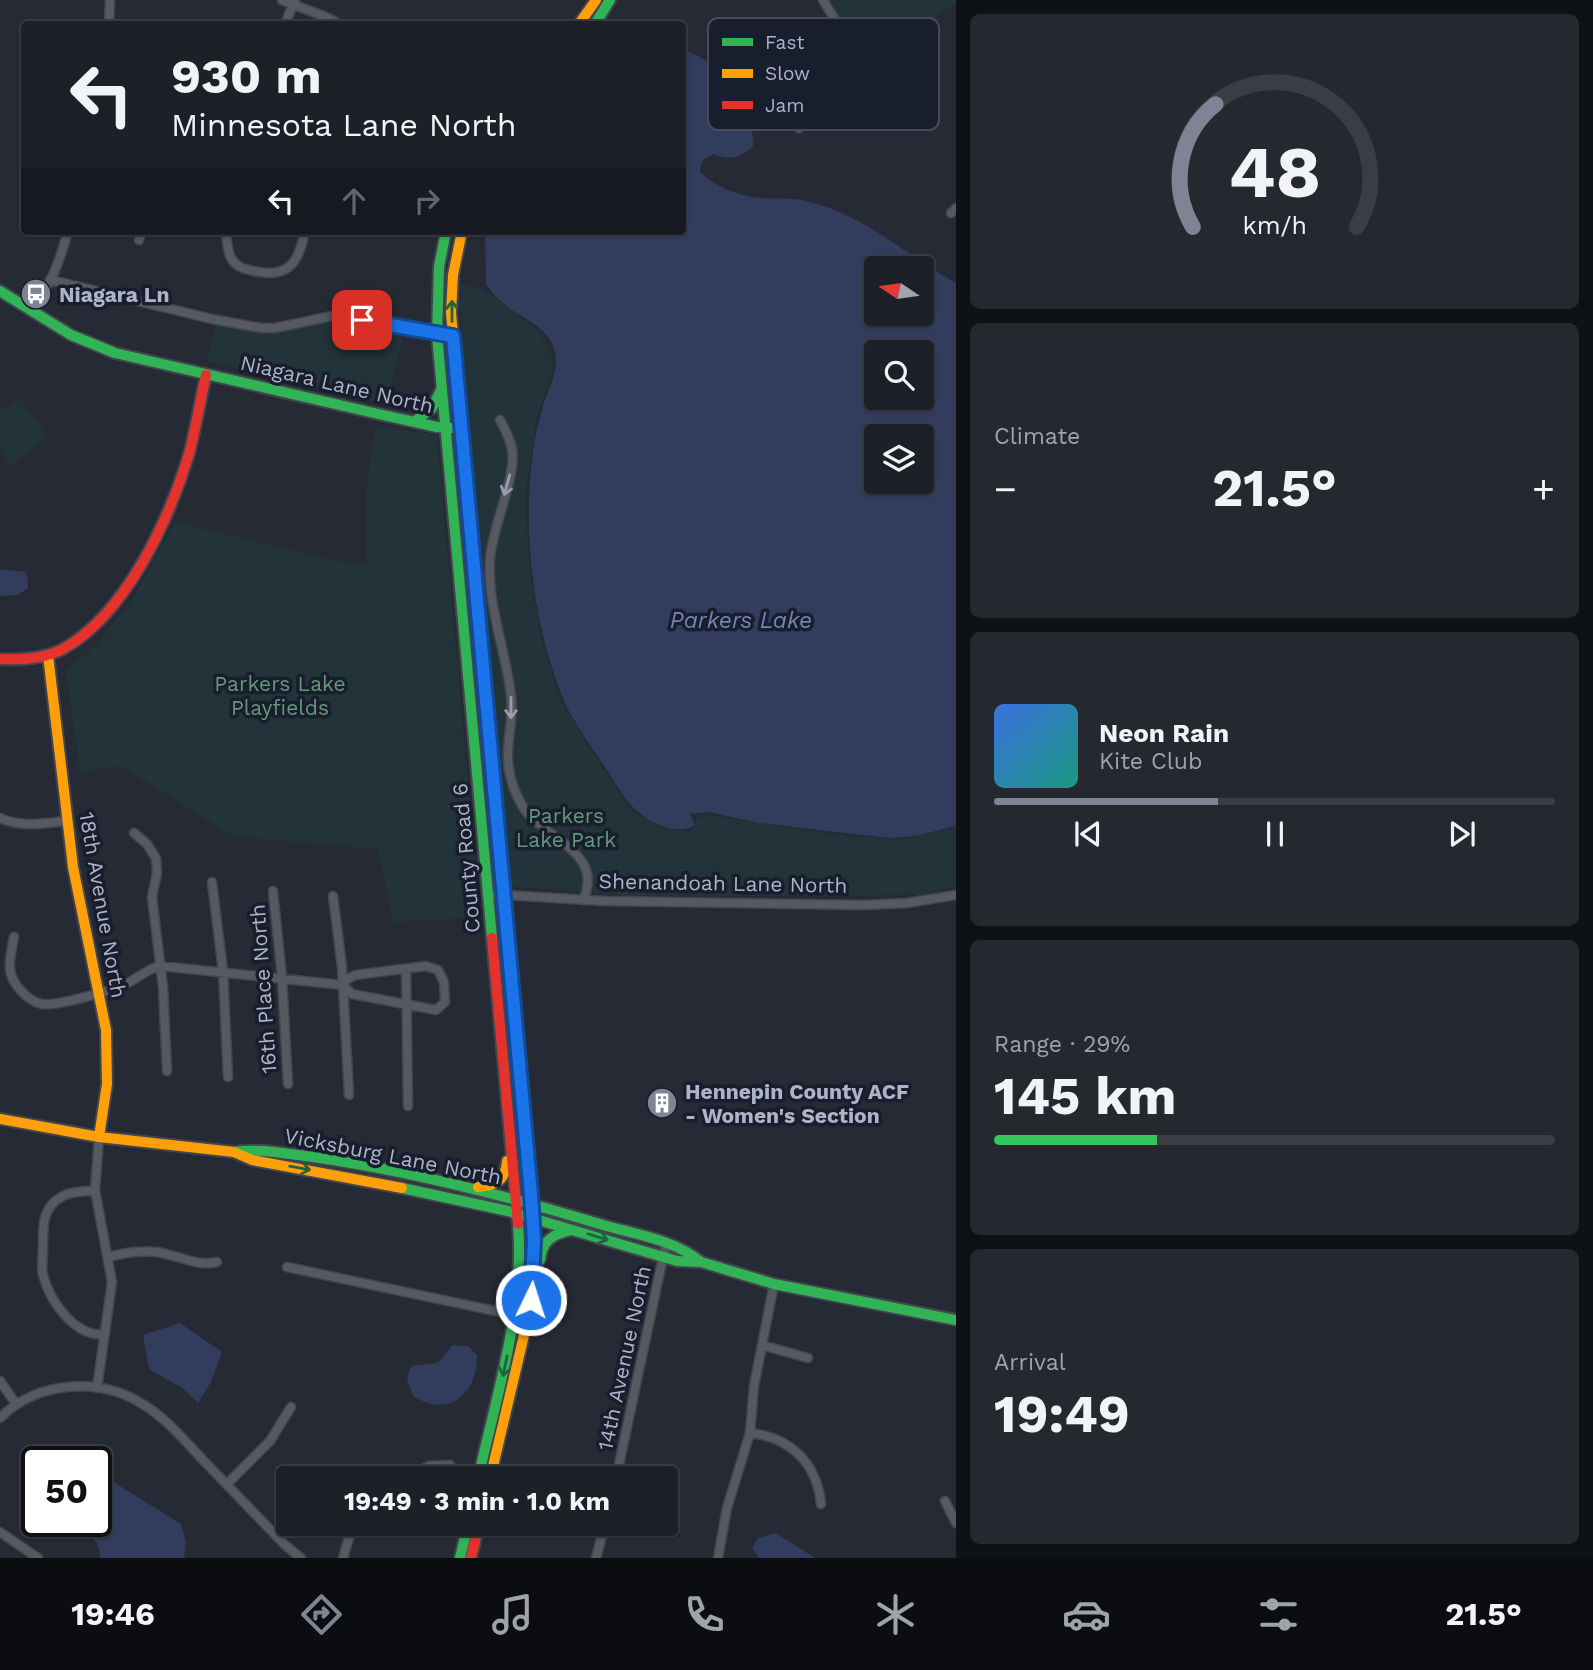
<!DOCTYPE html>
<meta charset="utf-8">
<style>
body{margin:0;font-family:"Work Sans",sans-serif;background:#25282f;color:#f1f3f6;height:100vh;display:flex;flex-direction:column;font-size:26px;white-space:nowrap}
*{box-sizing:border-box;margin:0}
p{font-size:23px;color:#a0a3a7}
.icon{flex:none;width:38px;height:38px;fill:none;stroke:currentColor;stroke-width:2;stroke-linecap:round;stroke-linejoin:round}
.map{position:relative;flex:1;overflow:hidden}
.panel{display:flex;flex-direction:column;gap:14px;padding:14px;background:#0f1215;width:637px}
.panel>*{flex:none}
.hud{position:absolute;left:21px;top:21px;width:665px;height:214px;border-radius:7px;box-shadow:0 2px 5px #0004,0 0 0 2px #3a3e44;background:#1c2027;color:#f1f3f6;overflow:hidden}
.needle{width:46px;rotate:283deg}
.controls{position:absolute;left:864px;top:256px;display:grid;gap:14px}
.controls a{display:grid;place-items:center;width:70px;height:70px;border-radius:7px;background:#1c2027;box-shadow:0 2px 5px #0004,0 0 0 2px #3a3e44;font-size:35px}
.speed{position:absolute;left:21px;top:1446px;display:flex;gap:14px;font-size:35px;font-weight:700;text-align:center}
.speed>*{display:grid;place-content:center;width:91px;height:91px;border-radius:50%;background:#1c2027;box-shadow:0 2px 5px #0004,0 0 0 2px #3a3e44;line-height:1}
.speed .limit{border:4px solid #111;border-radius:10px;background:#fff;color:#111}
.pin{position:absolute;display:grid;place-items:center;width:60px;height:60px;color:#fff;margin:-30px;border-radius:14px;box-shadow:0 4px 10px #0006}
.me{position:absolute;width:77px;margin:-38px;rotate:4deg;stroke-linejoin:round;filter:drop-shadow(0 0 5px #0008)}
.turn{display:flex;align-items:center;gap:24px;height:147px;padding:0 35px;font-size:32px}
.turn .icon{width:91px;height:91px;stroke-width:2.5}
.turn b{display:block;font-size:49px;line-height:60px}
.lanes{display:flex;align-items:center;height:66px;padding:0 35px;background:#0003;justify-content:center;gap:35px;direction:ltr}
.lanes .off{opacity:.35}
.big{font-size:52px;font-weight:700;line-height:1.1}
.panel .card{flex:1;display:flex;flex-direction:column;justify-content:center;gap:10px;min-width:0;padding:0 24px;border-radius:10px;background:#25282f}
.panel .dial{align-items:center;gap:0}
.dial svg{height:182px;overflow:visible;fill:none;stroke:#3a3e44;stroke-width:7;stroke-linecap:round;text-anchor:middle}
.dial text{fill:#f1f3f6;stroke:none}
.song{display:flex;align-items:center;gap:21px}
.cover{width:84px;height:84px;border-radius:10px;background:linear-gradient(135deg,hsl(220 70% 55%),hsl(170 70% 35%))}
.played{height:7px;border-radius:4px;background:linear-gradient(90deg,#7e8493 40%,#3a3e44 40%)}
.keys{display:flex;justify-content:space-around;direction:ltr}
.heat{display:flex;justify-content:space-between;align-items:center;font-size:38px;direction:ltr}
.charge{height:10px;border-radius:5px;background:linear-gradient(90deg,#34c759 29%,#3a3e44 0)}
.trip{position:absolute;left:276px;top:1466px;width:402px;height:70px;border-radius:7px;background:#1c2027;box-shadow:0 2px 5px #0004,0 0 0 2px #3a3e44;font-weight:700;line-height:70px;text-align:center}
.menu{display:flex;height:112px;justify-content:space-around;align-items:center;background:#0b0d10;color:#a0a3a7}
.menu .icon{width:49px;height:49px}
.menu .on{color:#7e8493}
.menu b{font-size:32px;color:#f1f3f6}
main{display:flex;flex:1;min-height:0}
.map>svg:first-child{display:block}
.green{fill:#23333a}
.water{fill:#323d5e;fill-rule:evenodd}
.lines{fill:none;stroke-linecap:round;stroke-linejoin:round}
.street-casing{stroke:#42454d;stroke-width:11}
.fast-casing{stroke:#42454d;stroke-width:14}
.slow-casing{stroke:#42454d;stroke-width:14}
.jam-casing{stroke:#42454d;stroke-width:14}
.street{stroke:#565862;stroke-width:8}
.fast{stroke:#30b455;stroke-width:10}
.slow{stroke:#ff9f0a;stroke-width:10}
.jam{stroke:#e5322d;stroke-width:10}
.oneway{stroke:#236240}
.oneway2{stroke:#989dad}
.route-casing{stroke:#114b97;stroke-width:18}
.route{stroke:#1a73e8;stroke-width:12}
.labels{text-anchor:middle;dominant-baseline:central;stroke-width:7;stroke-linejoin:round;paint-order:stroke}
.poi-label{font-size:21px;font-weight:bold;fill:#aeb4c6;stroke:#191e2e;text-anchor:start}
.street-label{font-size:21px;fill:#aeb4c6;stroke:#191e2e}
.park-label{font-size:21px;fill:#659879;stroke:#191e2e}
.water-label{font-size:23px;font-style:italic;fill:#7585b0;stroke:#191e2e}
.key{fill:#191e2e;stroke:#464b5c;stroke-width:2}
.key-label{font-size:19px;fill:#aeb4c6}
</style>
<main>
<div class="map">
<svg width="956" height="1558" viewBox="0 0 956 1558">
<rect width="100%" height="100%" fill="#262a34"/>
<path class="green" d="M828 0H956V3L865 67 860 53Z
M458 283 483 289 538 331 551 352 553 373 536 419 525 497 530 573 542 641 560 700 630 810 666 829 690 832 698 817 709 815 827 834 899 840 941 832 956 825V886L925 894 832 896H633L507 886Z
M335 321 403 335 387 404 207 361 216 324 263 333Z
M21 399 48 438 11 465 0 451V411Z
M377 425 437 436 480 917 394 922 377 849 233 836 121 766 80 772 66 671 96 645 131 601 175 522 336 561 367 565C364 518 365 472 377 425Z"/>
<path class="water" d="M683 50C724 63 754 103 753 146 742 158 728 161 714 154 704 158 700 161 700 172 713 185 734 194 752 197 768 200 785 197 801 200 865 213 901 253 956 283V824L951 827 916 836 889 838 759 823 709 812 690 814 695 825C675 838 644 820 630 804 620 792 612 777 603 764 589 743 572 721 562 696 533 622 522 530 533 451 535 437 538 423 542 410 547 388 561 372 554 349 547 325 521 319 504 304 497 299 492 291 486 285L485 231H682ZM877 268H922V313H877ZM877 352H922V397H877ZM877 436H922V481H877Z
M0 569 25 572 28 579V588L17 595 0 596Z
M180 1323 222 1352 211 1382 198 1403 182 1388 149 1369 143 1335Z
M453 1345 468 1346 477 1355C477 1394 450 1419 413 1396L407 1379 411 1366 438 1363Z
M96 1481 115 1483 181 1524 186 1542 184 1558H101L97 1543 75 1521H96Z
M776 1533 815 1558H759L752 1548 758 1538Z"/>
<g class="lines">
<g class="street-casing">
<path id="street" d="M282 0C296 7 330 16 338 24
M109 24 110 0
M285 24 295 0
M773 36 777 51 821 99
M799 128 804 118 857 64 855 53 823 0
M951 213 956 208
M226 231C227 240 227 250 231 258 236 267 244 269 254 271 289 279 299 262 305 231
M139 240 141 231
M51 280 212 319 261 328H275L337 315 453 336
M29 309C51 288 60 260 68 231
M500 420C505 429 510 439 512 449 517 475 492 528 490 559 487 606 506 650 511 696 514 717 507 738 508 760 509 777 515 795 525 810 546 839 605 853 583 900
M0 818C22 828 44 823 67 821
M134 833 147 844 156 858 157 873 152 897 163 987 167 1071
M212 882 223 971 228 1077
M273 891 282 978 288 1084
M489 894 606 901 863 905 907 903 956 895
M333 896 342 967 349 1095
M14 937C12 947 9 959 10 969 11 983 27 1001 42 1004 59 1006 109 991 126 984 138 978 147 969 160 966L343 985
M426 966 438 970 444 982 445 1002 436 1010 352 994 343 985 346 980 355 975Z
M406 969 408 1106
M95 1190C84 1192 72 1191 63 1196 41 1207 43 1228 43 1248 43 1257 41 1267 43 1275 50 1302 76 1338 105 1334
M108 1257C125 1253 140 1250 157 1252 177 1255 197 1267 217 1262
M287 1267 528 1318
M762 1345 808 1358
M0 1381 16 1404
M97 1388 112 1282 95 1190 99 1137
M0 1418C37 1381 100 1376 144 1405 167 1419 184 1440 203 1460 230 1488 257 1516 285 1545L301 1558
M750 1433C790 1437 817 1463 821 1504
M402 1479 429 1466 450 1465
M616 1479 666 1243
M227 1484 270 1441 291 1407
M945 1501 956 1523
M0 1532 38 1558
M343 1558 353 1524
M596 1558 605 1524
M718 1558 727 1508 750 1433 754 1386 774 1284"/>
</g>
<g class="fast-casing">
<path id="fast" d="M595 24 610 0
M446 231 439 267 437 335 492 938
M0 291 71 335 115 353 374 413 437 427 452 428
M414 422 432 408 441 390
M234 1152C260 1148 286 1154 313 1157 411 1171 508 1196 603 1225 635 1234 675 1240 701 1262
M402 1188 508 1211 677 1261 701 1262 774 1284 956 1320
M540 1260C542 1242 551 1235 568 1231
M478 1479C496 1397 525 1309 518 1224
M460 1558 468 1524"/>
</g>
<g class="slow-casing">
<path id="slow" d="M579 24 596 0
M462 231 453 275 451 313 493 773
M48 655 73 867 106 1030 107 1084 99 1137
M0 1119 99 1137 234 1152 252 1160 402 1188
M478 1187C496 1186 506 1180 507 1161
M490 1479 529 1314 534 1228"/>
</g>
<g class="jam-casing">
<path id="jam" d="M0 659C21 660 44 659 63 649 126 614 169 520 189 454 196 428 200 401 206 375
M493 773 534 1228
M492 938 518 1224
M471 1558 479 1524"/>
</g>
<use href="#street" class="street"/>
<use href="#fast" class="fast"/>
<use href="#slow" class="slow"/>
<use href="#jam" class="jam"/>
</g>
<defs><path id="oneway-shaft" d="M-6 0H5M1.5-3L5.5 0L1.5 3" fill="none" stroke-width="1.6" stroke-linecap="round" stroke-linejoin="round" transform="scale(1.75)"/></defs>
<g class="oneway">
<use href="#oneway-shaft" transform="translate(452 311) rotate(-90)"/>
<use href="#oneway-shaft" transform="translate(300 1168) rotate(10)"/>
<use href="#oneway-shaft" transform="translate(598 1237) rotate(17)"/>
<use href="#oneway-shaft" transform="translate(505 1366) rotate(102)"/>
</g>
<g class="oneway2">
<use href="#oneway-shaft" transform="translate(507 485) rotate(105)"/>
<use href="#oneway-shaft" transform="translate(511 708) rotate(90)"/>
</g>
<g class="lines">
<g class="route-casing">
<path id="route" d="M362 320 453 336 531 1195 534 1240 531 1300"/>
</g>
<use href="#route" class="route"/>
</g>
<defs>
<g id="bus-disc" transform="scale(1.575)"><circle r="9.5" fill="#7e8493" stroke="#191e2e"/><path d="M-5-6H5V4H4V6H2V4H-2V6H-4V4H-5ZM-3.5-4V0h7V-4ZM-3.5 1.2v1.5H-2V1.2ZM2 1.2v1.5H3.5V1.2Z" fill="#fff"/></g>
<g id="building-disc" transform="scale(1.575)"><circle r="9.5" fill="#7e8493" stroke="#191e2e"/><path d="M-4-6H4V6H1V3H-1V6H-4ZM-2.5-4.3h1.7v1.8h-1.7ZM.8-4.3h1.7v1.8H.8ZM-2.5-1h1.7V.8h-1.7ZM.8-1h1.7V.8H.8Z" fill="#fff"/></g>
</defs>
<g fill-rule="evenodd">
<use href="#bus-disc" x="36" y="294"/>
<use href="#building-disc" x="662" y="1103"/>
</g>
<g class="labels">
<g class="poi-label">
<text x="59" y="294">Niagara Ln</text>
<text x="685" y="1091">Hennepin County ACF<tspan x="685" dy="24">- Women's Section</tspan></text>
</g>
<g class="street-label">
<text transform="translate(337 384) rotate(13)">Niagara Lane North</text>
<text transform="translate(466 858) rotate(-95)">County Road 6</text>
<text transform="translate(723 883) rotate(1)">Shenandoah Lane North</text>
<text transform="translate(103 905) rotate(80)">18th Avenue North</text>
<text transform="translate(263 989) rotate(-94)">16th Place North</text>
<text transform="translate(393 1156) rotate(11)">Vicksburg Lane North</text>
<text transform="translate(624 1358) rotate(-78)">14th Avenue North</text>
</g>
<g class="park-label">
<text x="280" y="683">Parkers Lake<tspan x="280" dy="24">Playfields</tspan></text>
<text x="566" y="815">Parkers<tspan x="566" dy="24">Lake Park</tspan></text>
</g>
<g class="water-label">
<text x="741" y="620">Parkers Lake</text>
</g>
</g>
<rect x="708" y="18" width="231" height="112" rx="10" class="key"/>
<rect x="722" y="38" width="31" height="8" fill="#30b455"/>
<rect x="722" y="69" width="31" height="9" fill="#ff9f0a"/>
<rect x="722" y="101" width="31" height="8" fill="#e5322d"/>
<g class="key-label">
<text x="765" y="49">Fast</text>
<text x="765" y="80">Slow</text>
<text x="765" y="112">Jam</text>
</g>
</svg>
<div class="controls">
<a><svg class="needle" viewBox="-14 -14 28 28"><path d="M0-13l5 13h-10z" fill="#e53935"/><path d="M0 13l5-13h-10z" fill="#a0a3a7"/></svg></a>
<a><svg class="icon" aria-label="search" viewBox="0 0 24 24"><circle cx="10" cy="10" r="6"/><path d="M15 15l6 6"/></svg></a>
<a><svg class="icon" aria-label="layers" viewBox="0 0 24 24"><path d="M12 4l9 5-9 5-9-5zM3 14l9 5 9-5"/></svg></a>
</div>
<div class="speed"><div class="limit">50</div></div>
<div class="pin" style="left:362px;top:320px;background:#d93025"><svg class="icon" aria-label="arrive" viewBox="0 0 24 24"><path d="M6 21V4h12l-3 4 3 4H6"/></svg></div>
<svg class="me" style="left:531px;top:1300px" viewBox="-20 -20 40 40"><circle r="17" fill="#1a73e8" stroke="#fff" stroke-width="3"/><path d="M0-11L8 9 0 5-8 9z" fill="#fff"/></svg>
<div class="trip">19:49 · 3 min · 1.0 km</div>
<div class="hud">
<div class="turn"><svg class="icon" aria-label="left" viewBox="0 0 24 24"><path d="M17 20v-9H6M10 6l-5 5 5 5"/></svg><div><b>930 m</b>Minnesota Lane North</div></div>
<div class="lanes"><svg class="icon" aria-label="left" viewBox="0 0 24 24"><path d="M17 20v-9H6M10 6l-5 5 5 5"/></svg><svg class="icon off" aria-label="ahead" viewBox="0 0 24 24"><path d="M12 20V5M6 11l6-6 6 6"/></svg><svg class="icon off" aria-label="right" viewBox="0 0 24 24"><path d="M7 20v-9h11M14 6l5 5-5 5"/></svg></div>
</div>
</div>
<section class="panel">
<div class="card dial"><svg viewBox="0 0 100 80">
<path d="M14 69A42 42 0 1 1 86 69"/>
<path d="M14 69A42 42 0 0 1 24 15" stroke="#7e8493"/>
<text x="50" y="56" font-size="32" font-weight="700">48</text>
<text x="50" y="72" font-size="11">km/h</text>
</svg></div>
<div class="card"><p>Climate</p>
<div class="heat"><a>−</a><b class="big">21.5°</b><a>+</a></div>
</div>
<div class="card">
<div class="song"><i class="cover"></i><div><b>Neon Rain</b><p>Kite Club</p></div></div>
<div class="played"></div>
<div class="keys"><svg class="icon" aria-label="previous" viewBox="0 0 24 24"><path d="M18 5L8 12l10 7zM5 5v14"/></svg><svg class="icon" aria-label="pause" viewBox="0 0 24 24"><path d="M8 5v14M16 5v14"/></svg><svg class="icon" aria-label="next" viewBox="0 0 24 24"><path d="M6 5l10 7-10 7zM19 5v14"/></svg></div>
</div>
<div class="card"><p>Range · 29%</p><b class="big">145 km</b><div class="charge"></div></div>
<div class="card"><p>Arrival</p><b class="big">19:49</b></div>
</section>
</main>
<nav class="menu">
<b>19:46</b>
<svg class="icon on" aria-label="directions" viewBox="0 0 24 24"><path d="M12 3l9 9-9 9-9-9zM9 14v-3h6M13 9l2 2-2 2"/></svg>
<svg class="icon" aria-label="music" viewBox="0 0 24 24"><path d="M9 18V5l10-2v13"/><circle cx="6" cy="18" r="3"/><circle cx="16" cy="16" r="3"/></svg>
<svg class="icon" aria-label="phone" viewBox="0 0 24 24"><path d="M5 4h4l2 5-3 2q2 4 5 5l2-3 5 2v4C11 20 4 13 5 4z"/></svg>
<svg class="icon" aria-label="climate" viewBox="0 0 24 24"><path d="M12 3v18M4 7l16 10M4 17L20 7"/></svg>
<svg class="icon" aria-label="car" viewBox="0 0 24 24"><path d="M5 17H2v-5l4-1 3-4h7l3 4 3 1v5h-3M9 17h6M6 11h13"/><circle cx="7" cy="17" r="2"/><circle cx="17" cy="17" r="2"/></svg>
<svg class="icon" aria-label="filters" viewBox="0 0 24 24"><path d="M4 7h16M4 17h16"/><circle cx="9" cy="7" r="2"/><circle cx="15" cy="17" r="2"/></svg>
<b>21.5°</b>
</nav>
